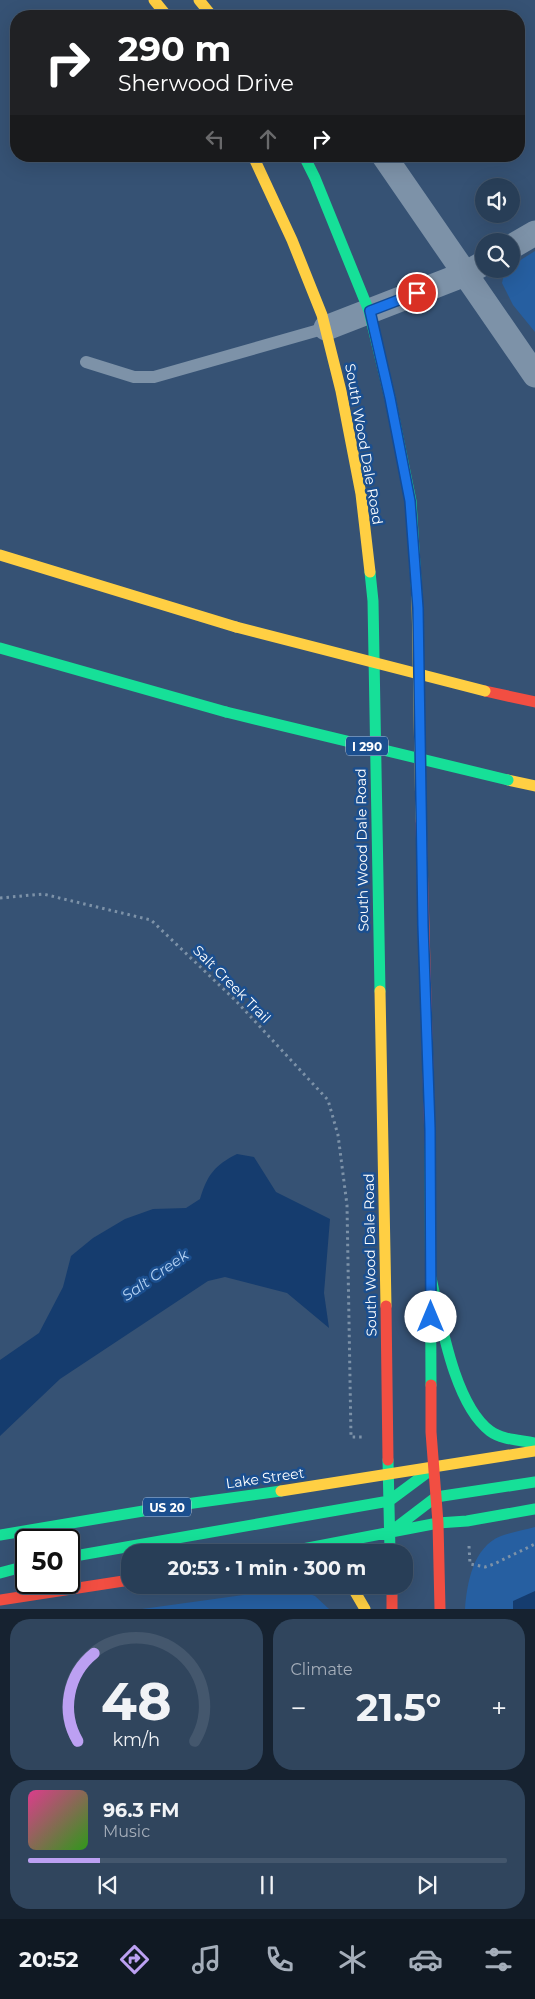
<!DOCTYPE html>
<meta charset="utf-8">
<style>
body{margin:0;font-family:Montserrat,sans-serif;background:#30455d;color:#f1f3f6;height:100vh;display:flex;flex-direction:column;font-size:19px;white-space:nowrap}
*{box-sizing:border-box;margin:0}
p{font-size:16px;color:#a5aeba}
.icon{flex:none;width:28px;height:28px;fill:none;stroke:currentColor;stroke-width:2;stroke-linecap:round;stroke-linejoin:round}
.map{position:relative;height:1609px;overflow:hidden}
.side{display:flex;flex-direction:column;gap:10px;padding:10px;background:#162230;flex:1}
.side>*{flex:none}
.banner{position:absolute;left:10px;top:10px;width:515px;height:152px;border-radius:20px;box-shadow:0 5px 20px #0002,0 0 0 1px #44576d;background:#202124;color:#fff;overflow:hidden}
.tools{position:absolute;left:475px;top:178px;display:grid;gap:10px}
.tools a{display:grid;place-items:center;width:45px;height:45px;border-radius:50%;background:#283e57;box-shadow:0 5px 20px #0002,0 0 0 1px #44576d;font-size:25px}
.speed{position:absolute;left:15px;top:1529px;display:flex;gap:10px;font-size:25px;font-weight:700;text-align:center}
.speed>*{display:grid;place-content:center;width:65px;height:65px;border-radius:50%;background:#283e57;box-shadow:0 5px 20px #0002,0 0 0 1px #44576d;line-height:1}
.speed .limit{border:2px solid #111;border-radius:8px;background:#fff;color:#111}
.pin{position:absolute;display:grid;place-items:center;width:42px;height:42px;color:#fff;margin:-21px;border:2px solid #fff;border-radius:50%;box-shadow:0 1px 5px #0007}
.me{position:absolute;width:55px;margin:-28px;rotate:0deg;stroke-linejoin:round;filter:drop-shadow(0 0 4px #0008)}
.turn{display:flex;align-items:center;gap:18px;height:105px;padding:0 25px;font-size:22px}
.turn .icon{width:65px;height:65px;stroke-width:2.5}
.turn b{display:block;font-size:35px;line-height:42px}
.lanes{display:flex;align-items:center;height:48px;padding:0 25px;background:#0003;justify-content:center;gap:25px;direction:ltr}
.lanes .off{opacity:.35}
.big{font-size:38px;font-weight:700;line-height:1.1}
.side .card{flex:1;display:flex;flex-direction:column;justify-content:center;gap:8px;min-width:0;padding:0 18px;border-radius:20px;background:#30455d}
.side .dial{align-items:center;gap:0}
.dial svg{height:130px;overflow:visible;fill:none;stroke:#44576d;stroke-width:7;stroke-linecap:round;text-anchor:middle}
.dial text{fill:#f1f3f6;stroke:none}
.song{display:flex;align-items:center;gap:15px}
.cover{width:60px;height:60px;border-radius:8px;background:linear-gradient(135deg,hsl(330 70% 55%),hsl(110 70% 35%))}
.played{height:5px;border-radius:2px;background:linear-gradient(90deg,#bca0f2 15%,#44576d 15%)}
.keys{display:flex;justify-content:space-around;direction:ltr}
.heat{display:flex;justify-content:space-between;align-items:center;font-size:28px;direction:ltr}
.side .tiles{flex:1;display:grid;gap:10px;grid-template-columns:1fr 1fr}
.card:last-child{grid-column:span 2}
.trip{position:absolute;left:121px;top:1544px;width:292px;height:50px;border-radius:20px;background:#283e57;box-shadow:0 5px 20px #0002,0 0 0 1px #44576d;font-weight:700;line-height:50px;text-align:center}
.tab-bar{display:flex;height:80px;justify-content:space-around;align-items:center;background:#101923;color:#a5aeba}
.tab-bar .icon{width:35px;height:35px}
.tab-bar .active{color:#bca0f2}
.tab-bar b{font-size:22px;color:#f1f3f6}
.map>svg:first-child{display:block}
.green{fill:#265fa1}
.water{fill:#153c6e}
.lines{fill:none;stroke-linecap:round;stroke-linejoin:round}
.path{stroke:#7d92a8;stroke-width:3;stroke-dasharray:2.5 4;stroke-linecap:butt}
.lane{stroke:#7d92a8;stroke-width:12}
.street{stroke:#7d92a8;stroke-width:25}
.fast{stroke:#16e098;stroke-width:11}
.slow{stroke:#ffcf43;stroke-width:11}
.jam{stroke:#f24e42;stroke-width:11}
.fast-bridge{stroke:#16e098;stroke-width:11}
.slow-bridge{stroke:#ffcf43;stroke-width:11}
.route-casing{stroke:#114b97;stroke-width:12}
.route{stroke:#1a73e8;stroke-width:9}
.labels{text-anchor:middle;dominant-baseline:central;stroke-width:5;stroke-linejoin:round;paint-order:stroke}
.shield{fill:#1b4f8f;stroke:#bbcadd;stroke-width:1}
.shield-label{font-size:12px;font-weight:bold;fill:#fff}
.street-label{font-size:14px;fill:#fff;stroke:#1b4f8f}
.water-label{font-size:15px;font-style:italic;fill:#b5d3f5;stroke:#1b4f8f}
</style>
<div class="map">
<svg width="535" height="1609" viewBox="0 0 535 1609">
<rect width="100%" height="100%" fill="#365274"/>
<path class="green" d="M535 251V332L513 305 502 283 505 270 511 269V266Z
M535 1527V1609H465C467 1583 473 1547 501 1536 512 1532 524 1530 535 1527Z
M293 1588 315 1596 329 1609H142Z"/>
<path class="water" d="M237 1154 254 1157 276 1192 330 1219 324 1293 329 1328 287 1293 225 1277 208 1281 60 1379 0 1436V1360L39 1333 63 1287 71 1256 93 1238 125 1219 153 1209 186 1208 200 1199C207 1175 215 1165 237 1154Z
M535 1591V1609H513V1601Z"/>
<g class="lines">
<path class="path" d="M0 898 43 894 151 920 236 1001 328 1100 338 1135 347 1205 351 1437H362
M469 1546 470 1564 485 1567 494 1564 535 1544"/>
<path class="lane" d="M86 362 134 377H154L326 328"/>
<path class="street" d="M384 156 535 375
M511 247 535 233
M326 328 465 274 484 263"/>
<path class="fast" d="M304 156 315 178 369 311 390 398 411 501 417 597
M370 572 373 601 380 991
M0 648 226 712
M430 1143 431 1385
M431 1278C441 1321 454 1404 490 1431 502 1440 521 1440 535 1443
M388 1460 390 1552
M394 1529 436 1497 535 1482
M0 1535 179 1505 281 1491
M287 1552 438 1523 467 1521 535 1509
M69 1557 389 1501 432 1469
M0 1573 26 1566"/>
<path class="slow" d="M154 0 167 16
M199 0 212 16
M253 156 292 240 322 315 341 391 361 494 370 572
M0 555 236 627
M417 597 421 821
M508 780 535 786
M380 991 386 1306
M281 1491 535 1451
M351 1585 365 1609"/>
<path class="jam" d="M485 691 535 702
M421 821 430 1143
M386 1306 388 1460
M431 1385V1432L438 1523 440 1609
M392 1585V1609
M0 1600 130 1580"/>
<path class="fast-bridge" d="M226 712 508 780"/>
<path class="slow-bridge" d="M236 627 485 691"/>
</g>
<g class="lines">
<g class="route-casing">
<path id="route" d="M417 293 370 311 390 398 410 501 418 608 423 926 430 1129 431 1317"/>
</g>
<use href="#route" class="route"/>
</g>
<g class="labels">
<g class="shield">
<rect x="346" y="736.5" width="42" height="19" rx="4"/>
<rect x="143" y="1497.5" width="48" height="19" rx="4"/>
</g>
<g class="shield-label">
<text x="367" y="746">I 290</text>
<text x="167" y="1507">US 20</text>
</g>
<g class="street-label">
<text transform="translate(364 444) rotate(80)">South Wood Dale Road</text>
<text transform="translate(362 850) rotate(-91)">South Wood Dale Road</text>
<text transform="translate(232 984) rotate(45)">Salt Creek Trail</text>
<text transform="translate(370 1255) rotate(-91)">South Wood Dale Road</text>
<text transform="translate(265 1478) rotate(-8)">Lake Street</text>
</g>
<g class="water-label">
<text transform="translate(155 1275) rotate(-35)">Salt Creek</text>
</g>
</g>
</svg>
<div class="tools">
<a><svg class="icon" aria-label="sound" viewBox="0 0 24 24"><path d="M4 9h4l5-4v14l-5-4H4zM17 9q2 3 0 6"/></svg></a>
<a><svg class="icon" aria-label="search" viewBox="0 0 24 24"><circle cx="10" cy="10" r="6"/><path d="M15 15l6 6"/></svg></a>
</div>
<div class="speed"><div class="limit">50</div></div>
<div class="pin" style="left:417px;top:293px;background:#d93025"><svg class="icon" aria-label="arrive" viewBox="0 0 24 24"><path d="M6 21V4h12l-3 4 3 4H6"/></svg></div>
<svg class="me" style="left:431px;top:1317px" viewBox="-20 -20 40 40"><circle r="19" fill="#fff"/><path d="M0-13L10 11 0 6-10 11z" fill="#1a73e8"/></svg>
<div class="trip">20:53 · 1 min · 300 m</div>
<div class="banner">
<div class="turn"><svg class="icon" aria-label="right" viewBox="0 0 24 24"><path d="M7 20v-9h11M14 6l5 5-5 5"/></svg><div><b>290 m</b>Sherwood Drive</div></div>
<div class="lanes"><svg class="icon off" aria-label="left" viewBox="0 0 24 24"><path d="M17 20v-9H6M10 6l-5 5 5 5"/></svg><svg class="icon off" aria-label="ahead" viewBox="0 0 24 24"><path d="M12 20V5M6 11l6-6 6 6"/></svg><svg class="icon" aria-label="right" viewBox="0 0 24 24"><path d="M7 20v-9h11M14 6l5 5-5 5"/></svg></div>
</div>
</div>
<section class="side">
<div class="tiles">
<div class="card dial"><svg viewBox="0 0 100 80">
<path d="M14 69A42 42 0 1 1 86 69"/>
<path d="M14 69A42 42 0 0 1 24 15" stroke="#bca0f2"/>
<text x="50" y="56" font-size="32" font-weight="700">48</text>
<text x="50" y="72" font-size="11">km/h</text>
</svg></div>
<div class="card"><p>Climate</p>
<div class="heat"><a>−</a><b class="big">21.5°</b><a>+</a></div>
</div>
<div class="card">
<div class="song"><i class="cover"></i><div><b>96.3 FM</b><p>Music</p></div></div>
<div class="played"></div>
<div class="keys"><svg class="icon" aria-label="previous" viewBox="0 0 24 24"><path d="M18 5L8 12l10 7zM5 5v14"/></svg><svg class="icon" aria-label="pause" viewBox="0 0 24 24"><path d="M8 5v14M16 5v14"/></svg><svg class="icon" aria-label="next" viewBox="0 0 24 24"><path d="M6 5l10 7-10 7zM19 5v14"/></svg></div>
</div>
</div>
</section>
<nav class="tab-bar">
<b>20:52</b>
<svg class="icon active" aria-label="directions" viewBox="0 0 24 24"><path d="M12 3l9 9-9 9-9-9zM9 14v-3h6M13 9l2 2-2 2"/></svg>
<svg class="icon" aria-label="music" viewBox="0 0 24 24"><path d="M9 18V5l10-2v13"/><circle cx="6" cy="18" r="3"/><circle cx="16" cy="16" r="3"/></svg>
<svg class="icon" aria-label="phone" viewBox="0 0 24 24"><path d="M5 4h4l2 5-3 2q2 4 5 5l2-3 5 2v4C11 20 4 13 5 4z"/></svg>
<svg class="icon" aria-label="climate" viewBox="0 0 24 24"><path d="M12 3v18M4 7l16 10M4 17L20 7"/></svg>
<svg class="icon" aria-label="car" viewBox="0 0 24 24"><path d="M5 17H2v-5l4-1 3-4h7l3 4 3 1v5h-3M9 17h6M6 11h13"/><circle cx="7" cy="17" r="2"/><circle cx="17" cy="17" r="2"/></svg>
<svg class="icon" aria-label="filters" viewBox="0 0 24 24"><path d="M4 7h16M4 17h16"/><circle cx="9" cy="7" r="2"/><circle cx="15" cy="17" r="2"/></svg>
</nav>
